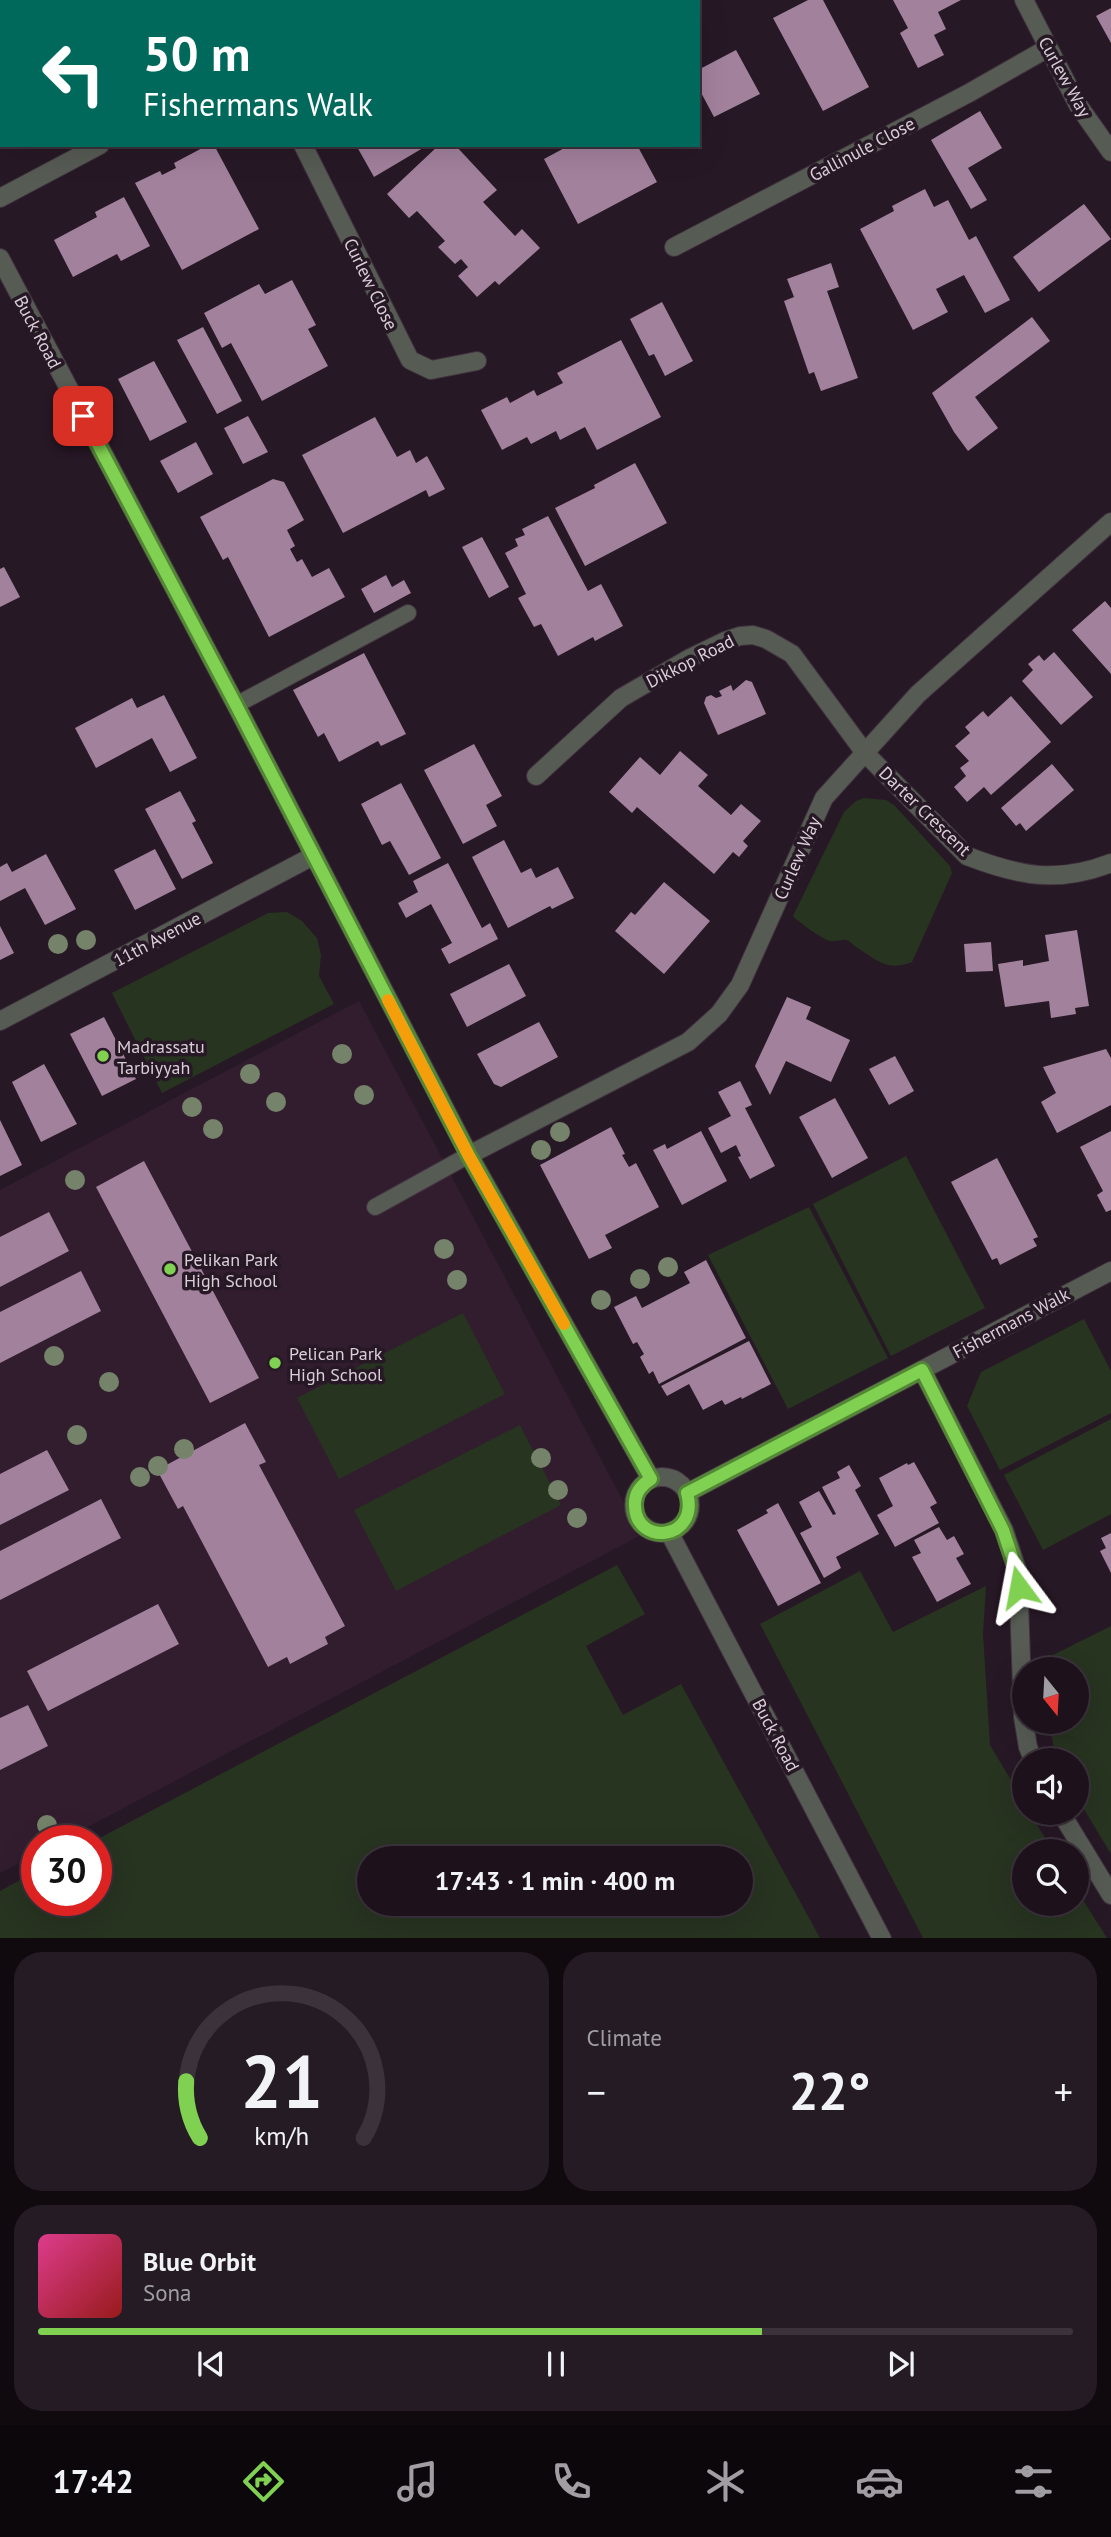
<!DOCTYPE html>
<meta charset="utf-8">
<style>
body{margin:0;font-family:"PT Sans",sans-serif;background:#251b25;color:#f1f3f6;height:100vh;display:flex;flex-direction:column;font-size:26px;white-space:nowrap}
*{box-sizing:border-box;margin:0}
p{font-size:23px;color:#a09ea3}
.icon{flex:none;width:38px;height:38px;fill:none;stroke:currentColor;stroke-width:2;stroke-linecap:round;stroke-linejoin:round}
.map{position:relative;height:1938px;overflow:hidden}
.drawer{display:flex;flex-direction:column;gap:14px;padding:14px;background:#100a0f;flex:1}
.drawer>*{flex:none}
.hud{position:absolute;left:0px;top:0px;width:700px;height:147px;box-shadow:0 7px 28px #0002,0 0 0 2px #3b323b;background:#00695c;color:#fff;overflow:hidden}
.needle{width:46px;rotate:162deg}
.fabs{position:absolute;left:1012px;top:1657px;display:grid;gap:14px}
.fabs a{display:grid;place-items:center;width:77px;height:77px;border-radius:50%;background:#1d121c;box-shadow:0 7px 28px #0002,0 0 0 2px #3b323b;font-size:35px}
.speed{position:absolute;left:21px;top:1825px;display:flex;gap:14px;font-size:35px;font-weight:700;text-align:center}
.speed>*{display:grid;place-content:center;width:91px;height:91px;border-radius:50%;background:#1d121c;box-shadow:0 7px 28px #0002,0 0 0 2px #3b323b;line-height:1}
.speed .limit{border:10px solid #d22;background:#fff;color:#111}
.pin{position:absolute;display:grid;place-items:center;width:60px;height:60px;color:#fff;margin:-30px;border-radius:14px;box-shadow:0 4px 10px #0006}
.me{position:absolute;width:77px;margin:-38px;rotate:347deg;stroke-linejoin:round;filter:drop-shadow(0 0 5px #0008)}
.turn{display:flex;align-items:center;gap:24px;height:147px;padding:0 28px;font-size:32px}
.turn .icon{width:91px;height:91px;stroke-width:2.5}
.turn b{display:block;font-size:49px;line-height:60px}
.big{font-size:52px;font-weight:600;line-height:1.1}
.drawer .widget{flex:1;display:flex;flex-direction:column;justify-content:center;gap:10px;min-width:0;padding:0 24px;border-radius:28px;background:#251b25}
.drawer .dial{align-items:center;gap:0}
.dial svg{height:182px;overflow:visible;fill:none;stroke:#3b323b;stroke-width:7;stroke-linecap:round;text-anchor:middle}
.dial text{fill:#f1f3f6;stroke:none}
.song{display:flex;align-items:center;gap:21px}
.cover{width:84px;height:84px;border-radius:10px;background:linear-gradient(135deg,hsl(330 70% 55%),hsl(0 70% 35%))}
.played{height:7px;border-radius:4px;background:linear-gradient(90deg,#80d051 70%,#3b323b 70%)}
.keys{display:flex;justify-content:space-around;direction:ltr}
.heat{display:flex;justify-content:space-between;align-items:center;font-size:38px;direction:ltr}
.drawer .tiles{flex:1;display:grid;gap:14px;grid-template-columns:1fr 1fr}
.widget:last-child{grid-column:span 2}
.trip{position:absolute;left:357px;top:1846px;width:396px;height:70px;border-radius:35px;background:#1d121c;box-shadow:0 7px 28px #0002,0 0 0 2px #3b323b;font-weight:600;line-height:70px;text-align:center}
.tab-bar{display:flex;height:112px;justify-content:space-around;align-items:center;background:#0c070b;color:#a09ea3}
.tab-bar .icon{width:49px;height:49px}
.tab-bar .current{color:#80d051}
.tab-bar b{font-size:32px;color:#f1f3f6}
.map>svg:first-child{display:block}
.built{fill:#321d2f}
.green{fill:#273420;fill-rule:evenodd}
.building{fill:#a2819d}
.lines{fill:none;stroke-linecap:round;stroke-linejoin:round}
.lane-casing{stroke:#40323e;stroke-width:18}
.street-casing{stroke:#40323e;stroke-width:20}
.lane{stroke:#565c54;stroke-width:16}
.street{stroke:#565c54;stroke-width:18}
.tree{fill:#75836a}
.route-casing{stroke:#538735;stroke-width:18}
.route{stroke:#80d051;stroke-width:12}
.slow{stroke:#f59e0b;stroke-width:12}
.poi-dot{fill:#80d051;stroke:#271825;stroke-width:2.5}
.labels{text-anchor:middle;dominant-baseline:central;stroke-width:7;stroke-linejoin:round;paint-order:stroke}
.street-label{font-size:18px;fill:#dacfd8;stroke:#271825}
.poi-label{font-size:18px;fill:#dacfd8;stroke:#271825;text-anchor:start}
</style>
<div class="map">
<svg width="1111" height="1939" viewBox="0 0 1111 1939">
<rect width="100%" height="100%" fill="#271825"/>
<path class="built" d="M359 1001 641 1535 61 1841H37V1854L0 1873V1190Z"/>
<path class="green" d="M864 798 886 800 895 806 950 866 952 873 912 962C887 972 877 960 856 947 853 945 850 941 847 940 842 939 835 942 830 941 824 940 798 922 793 916L844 812 856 801Z
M287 912 302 921 317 938 321 955 319 976 334 1004 162 1093 112 993 268 913Z
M906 1156 985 1308 891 1356 813 1204Z
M809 1207 888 1358 788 1409 708 1255Z
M463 1313 505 1394 339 1479 297 1398Z
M1084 1319 1111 1371V1413L1000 1470 967 1406 981 1372Z
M1111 1419V1514L1043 1550 1004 1475Z
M520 1425 561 1505 396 1591 354 1510Z
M617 1565 645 1614 586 1646 623 1715 681 1684 820 1938H0V1891L37 1871V1900H96V1841H94ZM740 1858V1904H369V1858Z
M860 1571 893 1632 986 1586 983 1634 990 1745 1024 1802V1813H1030L1053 1851 1024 1852V1904H1076V1889L1107 1938H923L760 1624Z
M1111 1626V1854L1076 1796V1760H1056L1049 1722H1076V1670L1045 1669V1659Z"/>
<path class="building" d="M808 0H823L869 87 823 111 773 18Z
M893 0H961L938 12 946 29 934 35 944 55 918 68 900 33 908 28Z
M1111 8V43L1096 16Z
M736 50 760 94 714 117 698 87V70Z
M980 111 1002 148 968 168 987 200 971 209 931 140Z
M208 145H214L259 229 182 270 135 183 160 171 162 175 176 168 174 163Z
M356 145H428L374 177Z
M439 145H455L497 190 483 202 515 236 522 229 540 248 499 285 495 281 477 297 458 276 468 267 461 259 455 264 438 247 445 241 417 211 409 218 387 194Z
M570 145H637L657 182 578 224 544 159Z
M925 189 934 207 948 200 969 240 976 236 1010 300 985 313 964 275 936 289 948 312 913 330 860 229 894 211 892 206Z
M124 197 150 246 121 261 117 254 73 277 54 240 97 217 95 212Z
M1084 204 1111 239 1039 292 1013 257Z
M831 263 839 287 827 291 858 378 821 391 814 372 809 374 784 301 794 297 787 279Z
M292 280 316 325 308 329 328 366 262 401 231 343 222 348 204 313 259 284 265 294Z
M662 302 693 361 665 376 654 354 649 356 630 319Z
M1032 317 1050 341 975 397 998 428 968 451 954 432 932 393Z
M203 327 242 401 217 414 177 340Z
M621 340 661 417 597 450 585 427 560 440 556 431 531 444 527 437 502 450 481 410 507 397 510 403 534 390 537 396 563 383 557 373Z
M154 361 187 422 150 441 118 379Z
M248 416 268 452 243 464 224 428Z
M375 417 397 457 410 450 416 463 427 456 445 489 429 497 426 490 343 533 302 455Z
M196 442 213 474 178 493 160 461Z
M635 463 667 523 585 566 555 508 595 488 594 485Z
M273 479 284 482 304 520 287 530 295 546 290 549 297 562 302 559 312 577 329 568 345 597 269 637 228 557 223 560 200 517Z
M548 516 588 591 601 584 623 626 595 641 593 637 558 656 541 624 534 627 518 598 526 594 505 553 518 546 515 539 525 535 522 529Z
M482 537 509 587 489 598 462 547Z
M4 567 20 597 0 607V569Z
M386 575 392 587 404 580 411 593 374 613 361 589Z
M1105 601 1111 608V674L1072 630Z
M1054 652 1093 697 1061 725 1022 681 1033 670 1028 664 1039 655 1044 661Z
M364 653 406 734 381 746 378 741 339 762 324 733 318 737 293 690Z
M746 680 752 682 766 714 718 735 704 703 706 697 711 695 716 698 722 696 719 691 731 685 733 691Z
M164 695 197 758 170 772 152 738 96 768 75 728 132 698 137 708Z
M1011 696 1051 742 991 795 984 787 967 802 954 787 966 776 960 768 969 761 955 746 970 733 965 727 983 711 988 717Z
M474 744 502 796 486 805 497 826 463 844 424 770Z
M680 751 708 775 698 786 731 815 741 804 761 821 743 841 748 846 739 857 733 852 714 874 637 807 632 813 609 792 640 757 660 775Z
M1052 764 1074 790 1026 831 1020 823 1016 826 1001 808Z
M401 783 441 858 409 875 390 841 382 845 361 804Z
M180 791 196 821 192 823 213 863 182 879 145 809Z
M504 840 521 873 531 868 536 878 558 867 574 898 552 909 550 906 508 928 472 857Z
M155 849 176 889 135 910 114 870Z
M46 854 76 909 45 925 25 888 0 901V867L7 863 12 872Z
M448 863 482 928 490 923 498 939 449 964 441 949 452 943 431 904 406 918 398 903 418 892 413 881Z
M664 882 710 921 664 974 615 931 631 912 635 915Z
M0 926 14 953 0 960Z
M1077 930 1089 1006 1075 1008 1076 1014 1051 1018 1049 1001 1005 1007 998 964 1023 960V966L1049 961 1045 935Z
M991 942 993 971 966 972 964 944Z
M509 964 526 996 467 1027 450 994Z
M787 997 811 1007 806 1019 850 1040 831 1082 786 1061 770 1095 755 1066Z
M104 1017 136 1079 102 1096 70 1034Z
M539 1022 558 1057 501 1087 494 1084 477 1054Z
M1106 1049 1111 1058V1105L1057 1133 1041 1102 1056 1093 1043 1067Z
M895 1056 914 1091 889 1105 869 1069Z
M44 1064 77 1124 41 1142 12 1082Z
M740 1081 752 1105 745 1108 775 1166 750 1179 738 1157 741 1156 736 1145 721 1153 708 1128 731 1116 718 1092Z
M835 1098 868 1158 832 1178 799 1117Z
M0 1120 22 1165 0 1176Z
M611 1127 625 1154 622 1155 629 1167 636 1163 659 1207 605 1235 612 1248 589 1259 540 1165Z
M701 1131 727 1181 682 1205 653 1150 665 1144 667 1149Z
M1111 1131V1210L1106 1212 1097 1195 1103 1191 1080 1147Z
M997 1158 1038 1237 1033 1239 1037 1246 1000 1265 997 1258 992 1260 951 1182Z
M144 1161 259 1378 210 1403 96 1187Z
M49 1212 69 1251 0 1287V1237Z
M706 1260 746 1338 659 1384 653 1371 649 1374 640 1357 644 1354 637 1342 633 1344 614 1307 636 1296 642 1308 690 1283 684 1272Z
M81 1271 101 1311 0 1363V1312Z
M749 1341 771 1384 742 1399 741 1397 725 1405 722 1400 703 1410 689 1384 667 1396 661 1386Z
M245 1423 266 1462 259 1465 345 1626 325 1637 328 1644 290 1664 287 1657 268 1667 183 1506 178 1509 157 1470Z
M47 1450 69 1490 0 1525V1474Z
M914 1462 937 1503 930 1507 939 1523 895 1547 877 1515 893 1506 879 1478 907 1463 908 1465Z
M849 1465 861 1486 855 1490 879 1534 836 1557 841 1568 824 1578 800 1533 812 1527 799 1502 819 1491 833 1515 836 1514 822 1487 840 1478 837 1472Z
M101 1499 121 1538 0 1600V1551Z
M778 1503 821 1583 778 1606 737 1530 768 1513 766 1510Z
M939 1527 947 1540 954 1536 964 1554 956 1558 971 1584 937 1602 912 1557 921 1553 914 1540Z
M1111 1533V1573L1100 1551 1106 1548 1101 1538Z
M158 1604 179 1644 48 1711 27 1671Z
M28 1705 48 1746 0 1770V1718Z"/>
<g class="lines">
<g class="lane-casing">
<path id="lane" d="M236 705 408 613
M375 1207 469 1155"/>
</g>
<g class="street-casing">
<path id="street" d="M1024 0 1078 105 1111 152
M375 2 378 0
M303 145 410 360 431 370 477 361
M0 198 100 145
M674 247 969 93 1048 48
M0 258 236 705 469 1155 651 1479
M536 776 621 698 690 658 725 641 740 636 753 635 766 639 792 654 865 753 967 856C1019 876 1057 884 1111 863
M0 1021 313 856
M469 1155 688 1042 719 1014 740 985 824 798 918 694 1111 522
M922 1370 1004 1530 1018 1572 1023 1717 1028 1747 1033 1760
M634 1505a28 28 0 1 1 56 0a28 28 0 1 1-56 0Z
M687 1493 1111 1271
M669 1532 882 1939
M1061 1813 1111 1895"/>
</g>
<use href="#lane" class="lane"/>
<use href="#street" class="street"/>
</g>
<g class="tree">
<circle cx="86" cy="940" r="10"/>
<circle cx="58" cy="944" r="10"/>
<circle cx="342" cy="1054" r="10"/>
<circle cx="250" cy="1074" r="10"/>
<circle cx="364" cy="1095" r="10"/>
<circle cx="276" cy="1102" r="10"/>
<circle cx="192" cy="1107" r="10"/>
<circle cx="213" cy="1129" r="10"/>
<circle cx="560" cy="1132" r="10"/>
<circle cx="541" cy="1150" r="10"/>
<circle cx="75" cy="1180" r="10"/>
<circle cx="444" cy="1249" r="10"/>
<circle cx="668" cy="1267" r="10"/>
<circle cx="640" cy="1279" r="10"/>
<circle cx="457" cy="1280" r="10"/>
<circle cx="601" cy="1300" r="10"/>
<circle cx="54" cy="1356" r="10"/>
<circle cx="109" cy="1382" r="10"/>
<circle cx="77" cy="1435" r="10"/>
<circle cx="184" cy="1449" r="10"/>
<circle cx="541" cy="1458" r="10"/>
<circle cx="158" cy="1466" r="10"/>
<circle cx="140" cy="1477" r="10"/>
<circle cx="558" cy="1490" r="10"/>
<circle cx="577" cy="1518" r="10"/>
<circle cx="47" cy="1825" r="10"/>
</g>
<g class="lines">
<g class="route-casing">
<path id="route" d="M83 416 236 705 469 1156 651 1479C641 1485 634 1493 635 1506 636 1547 700 1540 687 1493L922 1370 1003 1530 1017 1572 1019 1587"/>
</g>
<use href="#route" class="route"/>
<path class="slow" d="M388 1000 469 1156 564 1324"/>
</g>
<g class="poi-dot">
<circle cx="103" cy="1056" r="7"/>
<circle cx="170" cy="1269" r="7"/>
<circle cx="275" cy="1363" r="7"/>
</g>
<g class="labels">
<g class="street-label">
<text transform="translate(1065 77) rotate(61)">Curlew Way</text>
<text transform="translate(862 149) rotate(-28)">Gallinule Close</text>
<text transform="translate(371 284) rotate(64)">Curlew Close</text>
<text transform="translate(38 332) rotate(62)">Buck Road</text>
<text transform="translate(690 661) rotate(-27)">Dikkop Road</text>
<text transform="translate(925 811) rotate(44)">Darter Crescent</text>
<text transform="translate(797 858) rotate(-66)">Curlew Way</text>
<text transform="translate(157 939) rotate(-28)">11th Avenue</text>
<text transform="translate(1011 1323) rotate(-28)">Fishermans Walk</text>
<text transform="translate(776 1735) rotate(62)">Buck Road</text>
</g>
<g class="poi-label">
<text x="117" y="1046">Madrassatu<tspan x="117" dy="21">Tarbiyyah</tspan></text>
<text x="184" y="1259">Pelikan Park<tspan x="184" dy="21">High School</tspan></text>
<text x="289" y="1353">Pelican Park<tspan x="289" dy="21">High School</tspan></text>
</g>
</g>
</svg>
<div class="fabs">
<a><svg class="needle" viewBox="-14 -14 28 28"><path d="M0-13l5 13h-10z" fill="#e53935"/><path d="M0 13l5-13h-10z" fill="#a09ea3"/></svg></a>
<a><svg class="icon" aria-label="sound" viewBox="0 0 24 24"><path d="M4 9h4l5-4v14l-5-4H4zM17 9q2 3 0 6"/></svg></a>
<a><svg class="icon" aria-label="search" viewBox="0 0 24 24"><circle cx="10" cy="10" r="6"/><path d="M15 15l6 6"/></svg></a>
</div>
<div class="speed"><div class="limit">30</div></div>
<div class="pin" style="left:83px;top:416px;background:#d93025"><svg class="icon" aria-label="arrive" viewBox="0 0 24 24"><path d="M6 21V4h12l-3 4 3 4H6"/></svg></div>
<svg class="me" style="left:1019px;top:1587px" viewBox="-20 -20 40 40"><path d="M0-17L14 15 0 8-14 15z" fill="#80d051" stroke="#fff" stroke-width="4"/></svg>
<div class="trip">17:43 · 1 min · 400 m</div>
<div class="hud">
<div class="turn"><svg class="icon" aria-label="left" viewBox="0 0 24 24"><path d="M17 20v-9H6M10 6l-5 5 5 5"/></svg><div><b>50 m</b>Fishermans Walk</div></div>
</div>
</div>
<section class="drawer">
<div class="tiles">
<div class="widget dial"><svg viewBox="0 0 100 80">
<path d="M14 69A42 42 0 1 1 86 69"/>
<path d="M14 69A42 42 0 0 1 8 44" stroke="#80d051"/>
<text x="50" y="56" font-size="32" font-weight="700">21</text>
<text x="50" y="72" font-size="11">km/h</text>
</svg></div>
<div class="widget"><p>Climate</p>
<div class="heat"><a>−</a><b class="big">22°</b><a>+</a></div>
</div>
<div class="widget">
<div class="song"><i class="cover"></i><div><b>Blue Orbit</b><p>Sona</p></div></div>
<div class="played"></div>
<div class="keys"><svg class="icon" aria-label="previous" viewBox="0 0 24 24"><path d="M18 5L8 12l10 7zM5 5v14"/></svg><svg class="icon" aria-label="pause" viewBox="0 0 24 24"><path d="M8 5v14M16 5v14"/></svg><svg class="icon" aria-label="next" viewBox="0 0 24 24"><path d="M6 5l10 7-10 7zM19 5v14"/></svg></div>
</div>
</div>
</section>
<nav class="tab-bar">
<b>17:42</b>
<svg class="icon current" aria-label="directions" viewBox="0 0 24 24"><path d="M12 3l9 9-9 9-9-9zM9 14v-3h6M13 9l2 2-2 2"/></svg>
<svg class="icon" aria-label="music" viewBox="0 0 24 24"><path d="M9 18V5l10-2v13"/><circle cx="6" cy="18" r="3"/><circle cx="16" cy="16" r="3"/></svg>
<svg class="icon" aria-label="phone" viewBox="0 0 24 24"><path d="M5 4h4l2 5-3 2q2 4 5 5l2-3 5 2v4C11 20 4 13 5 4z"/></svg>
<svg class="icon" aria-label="climate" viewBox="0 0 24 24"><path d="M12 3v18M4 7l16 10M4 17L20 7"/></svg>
<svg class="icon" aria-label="car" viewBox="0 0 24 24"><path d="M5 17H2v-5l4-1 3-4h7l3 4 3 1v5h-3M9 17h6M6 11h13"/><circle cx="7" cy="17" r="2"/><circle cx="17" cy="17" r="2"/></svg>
<svg class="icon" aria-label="filters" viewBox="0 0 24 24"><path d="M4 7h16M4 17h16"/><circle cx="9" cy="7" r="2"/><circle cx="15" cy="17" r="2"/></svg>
</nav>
